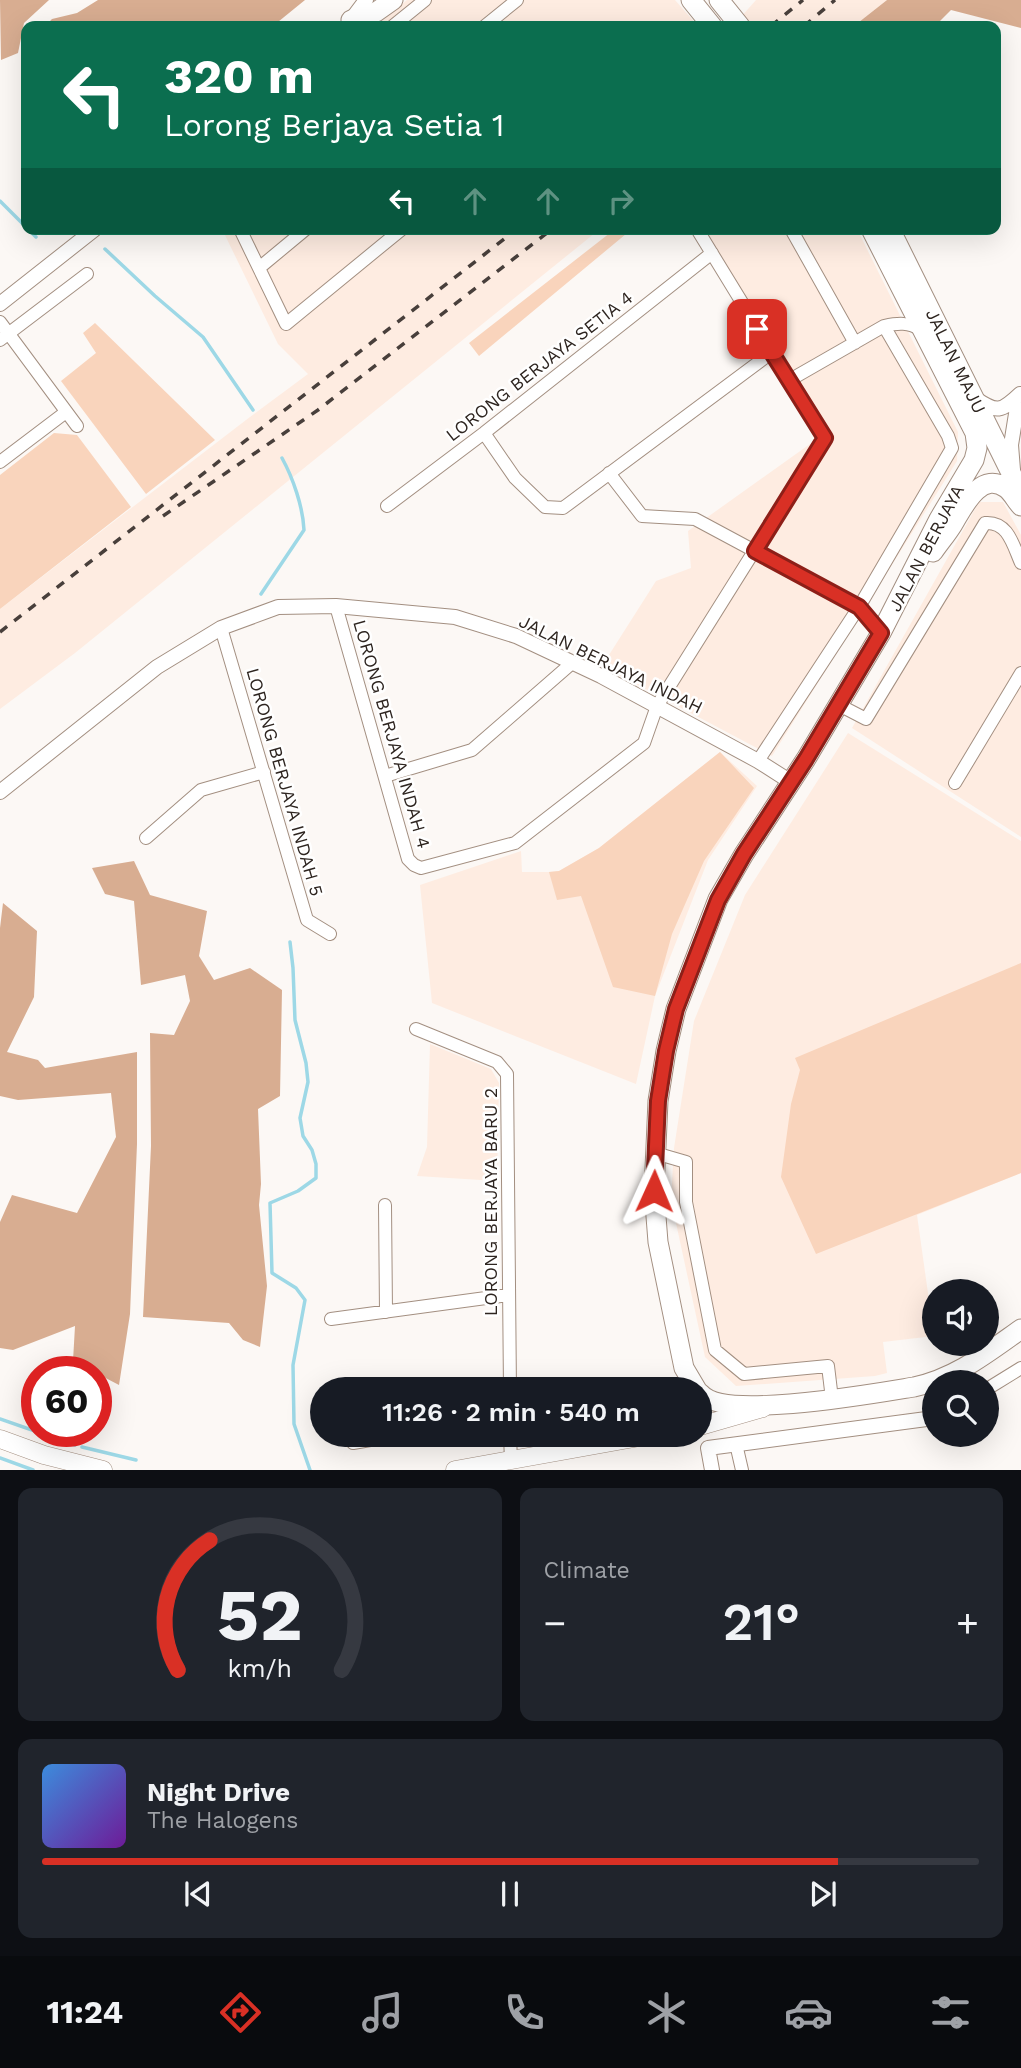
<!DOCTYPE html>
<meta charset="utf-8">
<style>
body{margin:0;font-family:"Work Sans",sans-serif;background:#20242c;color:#f1f3f6;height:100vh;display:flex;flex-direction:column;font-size:26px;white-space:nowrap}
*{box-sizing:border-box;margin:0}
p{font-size:23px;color:#9ea1a6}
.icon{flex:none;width:38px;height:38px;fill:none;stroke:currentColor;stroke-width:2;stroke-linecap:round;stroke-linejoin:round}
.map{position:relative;height:1470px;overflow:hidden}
.drawer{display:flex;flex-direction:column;gap:18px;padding:18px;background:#0d0f14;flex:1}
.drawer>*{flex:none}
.banner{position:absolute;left:21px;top:21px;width:980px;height:214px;border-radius:14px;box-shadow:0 7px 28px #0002;background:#0b6e4f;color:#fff;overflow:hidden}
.buttons{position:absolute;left:922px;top:1279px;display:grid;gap:14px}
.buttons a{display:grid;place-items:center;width:77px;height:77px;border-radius:50%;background:#171b24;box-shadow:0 7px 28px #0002;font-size:35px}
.speed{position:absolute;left:21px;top:1356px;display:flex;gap:14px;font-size:35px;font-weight:700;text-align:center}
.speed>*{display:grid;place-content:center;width:91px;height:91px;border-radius:50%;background:#171b24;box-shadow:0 7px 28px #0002;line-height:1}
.speed .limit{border:10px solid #d22;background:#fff;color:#111}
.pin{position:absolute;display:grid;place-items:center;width:60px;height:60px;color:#fff;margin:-30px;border-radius:14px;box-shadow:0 4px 10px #0006}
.me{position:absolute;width:77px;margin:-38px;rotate:1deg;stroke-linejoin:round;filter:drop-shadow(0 0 5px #0008)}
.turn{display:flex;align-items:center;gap:24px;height:147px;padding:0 28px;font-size:32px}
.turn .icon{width:91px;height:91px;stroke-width:2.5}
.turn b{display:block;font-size:49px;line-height:60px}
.lanes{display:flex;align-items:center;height:66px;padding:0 28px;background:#0003;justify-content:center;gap:35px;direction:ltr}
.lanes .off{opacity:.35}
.big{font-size:52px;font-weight:600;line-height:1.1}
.drawer .widget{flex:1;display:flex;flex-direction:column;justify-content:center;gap:10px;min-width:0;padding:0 24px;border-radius:14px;background:#20242c}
.drawer .dial{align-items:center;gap:0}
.dial svg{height:182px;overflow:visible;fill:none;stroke:#363941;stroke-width:7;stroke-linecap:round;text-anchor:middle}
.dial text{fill:#f1f3f6;stroke:none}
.song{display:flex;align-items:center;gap:21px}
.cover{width:84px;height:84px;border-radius:10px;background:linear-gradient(135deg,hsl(210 70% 55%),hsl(280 70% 35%))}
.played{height:7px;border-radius:4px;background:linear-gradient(90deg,#d93025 85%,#363941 85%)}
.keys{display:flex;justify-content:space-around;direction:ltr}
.heat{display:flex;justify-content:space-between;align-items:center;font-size:38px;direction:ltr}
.drawer .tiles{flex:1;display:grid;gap:18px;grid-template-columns:1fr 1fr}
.widget:last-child{grid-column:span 2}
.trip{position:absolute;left:310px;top:1377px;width:402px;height:70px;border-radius:35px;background:#171b24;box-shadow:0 7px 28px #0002;font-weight:600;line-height:70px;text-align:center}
.dock{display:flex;height:112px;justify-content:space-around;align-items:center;background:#090b0e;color:#9ea1a6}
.dock .icon{width:49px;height:49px}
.dock .selected{color:#d93025}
.dock b{font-size:32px;color:#f1f3f6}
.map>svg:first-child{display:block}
.built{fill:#feece1}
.green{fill:#f9d4bc}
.forest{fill:#d8ad91}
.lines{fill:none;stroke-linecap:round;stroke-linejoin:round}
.stream{stroke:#9dd8e6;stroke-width:3.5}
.minor-casing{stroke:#a38f81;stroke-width:14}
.tertiary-casing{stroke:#a38f81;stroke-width:16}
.secondary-casing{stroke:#a38f81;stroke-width:19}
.primary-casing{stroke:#a38f81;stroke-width:21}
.minor{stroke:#fff;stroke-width:12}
.tertiary{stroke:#fff;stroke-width:14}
.secondary{stroke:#fff;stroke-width:18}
.primary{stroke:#fff;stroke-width:19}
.rail{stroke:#483f3b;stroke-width:3.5;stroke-dasharray:9 9;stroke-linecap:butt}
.route-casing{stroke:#8d1f18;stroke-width:18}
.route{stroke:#d93025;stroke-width:12}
.labels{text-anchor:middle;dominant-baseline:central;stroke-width:5;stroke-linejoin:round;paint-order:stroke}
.street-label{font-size:18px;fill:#2e2520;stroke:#fff}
</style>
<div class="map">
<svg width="1021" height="1470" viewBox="0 0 1021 1470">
<rect width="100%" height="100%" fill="#fcf8f5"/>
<path class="built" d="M407 0H675L698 26H375Z
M756 0H887L854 26H733Z
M222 229H600L75 653 0 709V609L246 420 308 374 278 344Z
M701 229H857L958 432 957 461 772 756 602 666 656 581 691 568 688 531 817 439Z
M979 502H1003L1021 535V837L852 728Z
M848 733 1021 841V1173L917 1215 934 1336 883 1342 887 1373 875 1376 736 1386 705 1357 671 1200 674 1148 694 1021 745 895Z
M720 752 757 786 708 860 655 996 636 1084 432 1003 420 885 521 851 522 872H549L559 871 599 848Z
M430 1044 491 1069 499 1083 497 1181 417 1176 427 1147Z"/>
<path class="green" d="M615 229H632L479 356 469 343Z
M95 323 215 440 146 494 61 381 96 353 83 333Z
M54 433 77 435 131 507 0 609V475Z
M720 752 754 788 704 861 672 934 655 996 613 987 581 896 557 900 549 872 559 871 599 848Z
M1021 963V1173L816 1254 781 1177 791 1104 800 1070 795 1058Z"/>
<path class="forest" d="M0 0H49L24 23 18 53 1 60Z
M98 0H305L273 26H45L52 19 77 13Z
M887 0H1021V28L951 10 935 26H854Z
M134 861 150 895 207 911 199 956 214 980 250 968 282 990 280 1096 258 1109 261 1184 259 1205 267 1286 260 1347 243 1340 229 1323 143 1317 151 1146 150 1033 174 1035 190 1001 185 975 141 985 134 901 105 894 92 868Z
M3 903 37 931 34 997 7 1052 38 1060 45 1068 137 1052V1144L130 1314 119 1385 73 1361 75 1326 13 1350 0 1348V1222L12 1195 77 1213 116 1137 111 1093 18 1100 0 1096V928Z"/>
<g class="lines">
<path class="stream" d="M0 201 26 227
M28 229 36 237
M105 249 155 296 203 337 253 410
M261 594 304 530C303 507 293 478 282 458
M290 942 293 968 295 1020 306 1063 308 1082 300 1118 303 1136 312 1150 316 1164V1178L298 1191 270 1203 272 1273 296 1288 305 1300 293 1365 294 1424 310 1470
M0 1419 75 1445
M82 1447 136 1460
M0 1458 33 1470"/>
<g class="minor-casing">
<path id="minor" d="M393 26 425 0
M485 26 517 0
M240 229 286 324 402 229
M791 229 855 343
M259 268 306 229
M0 322 77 426
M0 340 87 274
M788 381 884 326C898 323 909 322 921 330
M484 433 515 478 545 507 563 508 771 353
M0 462 66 412
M609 473 642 516 695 519 859 607 881 633
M387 506 484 433 712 253
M336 606 408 859 414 865 421 868 515 843 644 743 657 706 825 438 697 229
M221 628 307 920 330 934
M839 705 866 719 985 523C1008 521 1013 545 1021 563
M758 761 859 607 952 448 948 436 884 326
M385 776 472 750 572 663
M955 783 1021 673
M146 838 201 790 264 772
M416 1029 497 1062 507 1074 510 1390
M655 1153 686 1162V1202L715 1350 744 1374 828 1366 832 1399
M385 1205 386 1312
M331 1319 508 1295
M987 1389 1021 1368
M510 1435 511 1461
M353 1443 399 1435
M736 1444 742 1470"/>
</g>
<g class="tertiary-casing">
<path id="tertiary" d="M351 20 366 0
M0 304 95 229
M976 399C997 413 1001 412 1020 394
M1013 470 1011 445 1019 395
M0 792 157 667 221 628 278 607 336 606 455 617 516 636 601 676 758 761 791 782
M712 1470 708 1448 934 1418"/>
</g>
<g class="secondary-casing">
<path id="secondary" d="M700 1426 763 1408
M0 1439 44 1455 103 1470
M455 1470 651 1435"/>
</g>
<g class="primary-casing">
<path id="primary" d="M691 0 712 26
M719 0 740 26
M351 20 376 12 393 0
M890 229 1021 493
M933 552C939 543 947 534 953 524 963 508 980 470 1006 488 1012 492 1016 501 1021 506
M697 1390 684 1368 658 1242 654 1191 658 1101 666 1051 676 1009 718 899 744 854 806 759 881 633 939 519 974 460 977 448 975 433 871 229
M700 1393C723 1421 877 1393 914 1387 956 1378 987 1353 1021 1329"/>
</g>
<use href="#minor" class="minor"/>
<use href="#tertiary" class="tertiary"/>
<use href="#secondary" class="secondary"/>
<use href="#primary" class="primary"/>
<path class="rail" d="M771 26 803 0
M804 26 835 0
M163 516 318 410 552 229
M0 632 517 229"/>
</g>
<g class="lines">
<g class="route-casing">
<path id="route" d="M654 1191 658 1101 666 1051 676 1009 718 900 744 854 806 759 881 633 859 607 755 551 825 438 757 329"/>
</g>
<use href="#route" class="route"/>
</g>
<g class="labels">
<g class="street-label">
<text transform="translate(956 361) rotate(64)">JALAN MAJU</text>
<text transform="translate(539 366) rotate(-38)">LORONG BERJAYA SETIA 4</text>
<text transform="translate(926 548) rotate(-62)">JALAN BERJAYA</text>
<text transform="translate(611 664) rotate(26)">JALAN BERJAYA INDAH</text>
<text transform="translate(392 734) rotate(74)">LORONG BERJAYA INDAH 4</text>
<text transform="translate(285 782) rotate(74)">LORONG BERJAYA INDAH 5</text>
<text transform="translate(490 1202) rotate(-90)">LORONG BERJAYA BARU 2</text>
</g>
</g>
</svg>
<div class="buttons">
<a><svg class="icon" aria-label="sound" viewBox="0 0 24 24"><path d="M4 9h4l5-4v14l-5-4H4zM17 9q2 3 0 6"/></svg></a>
<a><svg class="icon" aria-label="search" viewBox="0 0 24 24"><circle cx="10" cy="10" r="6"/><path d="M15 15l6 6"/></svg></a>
</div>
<div class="speed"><div class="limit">60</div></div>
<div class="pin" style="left:757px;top:329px;background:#d93025"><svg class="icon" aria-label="arrive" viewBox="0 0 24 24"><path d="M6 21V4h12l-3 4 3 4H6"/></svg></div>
<svg class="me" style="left:654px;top:1191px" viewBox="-20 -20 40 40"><path d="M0-17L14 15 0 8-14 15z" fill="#d93025" stroke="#fff" stroke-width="4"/></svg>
<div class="trip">11:26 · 2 min · 540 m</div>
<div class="banner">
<div class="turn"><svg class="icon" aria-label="left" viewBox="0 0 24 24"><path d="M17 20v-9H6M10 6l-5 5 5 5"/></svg><div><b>320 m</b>Lorong Berjaya Setia 1</div></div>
<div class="lanes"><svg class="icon" aria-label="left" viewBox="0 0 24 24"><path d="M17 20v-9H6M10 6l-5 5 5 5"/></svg><svg class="icon off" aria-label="ahead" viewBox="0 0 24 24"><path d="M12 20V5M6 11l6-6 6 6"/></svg><svg class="icon off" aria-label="ahead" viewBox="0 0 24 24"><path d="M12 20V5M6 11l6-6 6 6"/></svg><svg class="icon off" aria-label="right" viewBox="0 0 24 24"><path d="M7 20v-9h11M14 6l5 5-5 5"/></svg></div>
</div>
</div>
<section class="drawer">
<div class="tiles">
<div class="widget dial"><svg viewBox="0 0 100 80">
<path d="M14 69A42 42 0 1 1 86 69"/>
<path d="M14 69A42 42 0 0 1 28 12" stroke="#d93025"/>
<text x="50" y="56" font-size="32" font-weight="700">52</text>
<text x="50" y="72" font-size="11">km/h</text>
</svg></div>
<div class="widget"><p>Climate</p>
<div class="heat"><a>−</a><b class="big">21°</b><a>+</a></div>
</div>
<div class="widget">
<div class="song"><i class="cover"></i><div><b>Night Drive</b><p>The Halogens</p></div></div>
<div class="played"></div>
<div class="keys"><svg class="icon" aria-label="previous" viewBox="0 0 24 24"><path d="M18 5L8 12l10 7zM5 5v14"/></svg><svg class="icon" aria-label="pause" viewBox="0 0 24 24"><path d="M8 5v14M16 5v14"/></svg><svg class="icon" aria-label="next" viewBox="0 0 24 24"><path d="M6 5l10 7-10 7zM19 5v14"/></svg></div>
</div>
</div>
</section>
<nav class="dock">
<b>11:24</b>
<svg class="icon selected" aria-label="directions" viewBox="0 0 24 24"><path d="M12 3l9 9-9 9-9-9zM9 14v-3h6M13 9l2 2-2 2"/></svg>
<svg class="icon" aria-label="music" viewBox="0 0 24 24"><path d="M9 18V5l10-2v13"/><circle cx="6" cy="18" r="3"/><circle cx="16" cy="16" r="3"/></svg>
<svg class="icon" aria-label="phone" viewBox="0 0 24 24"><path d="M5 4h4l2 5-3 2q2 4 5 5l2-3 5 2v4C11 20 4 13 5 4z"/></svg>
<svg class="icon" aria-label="climate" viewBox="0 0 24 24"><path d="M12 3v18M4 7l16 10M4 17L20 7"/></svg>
<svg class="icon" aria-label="car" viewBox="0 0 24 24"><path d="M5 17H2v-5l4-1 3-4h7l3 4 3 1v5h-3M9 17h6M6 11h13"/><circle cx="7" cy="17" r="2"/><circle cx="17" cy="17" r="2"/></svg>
<svg class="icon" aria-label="filters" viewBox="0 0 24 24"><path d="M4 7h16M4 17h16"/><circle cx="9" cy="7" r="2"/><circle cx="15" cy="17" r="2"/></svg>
</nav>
